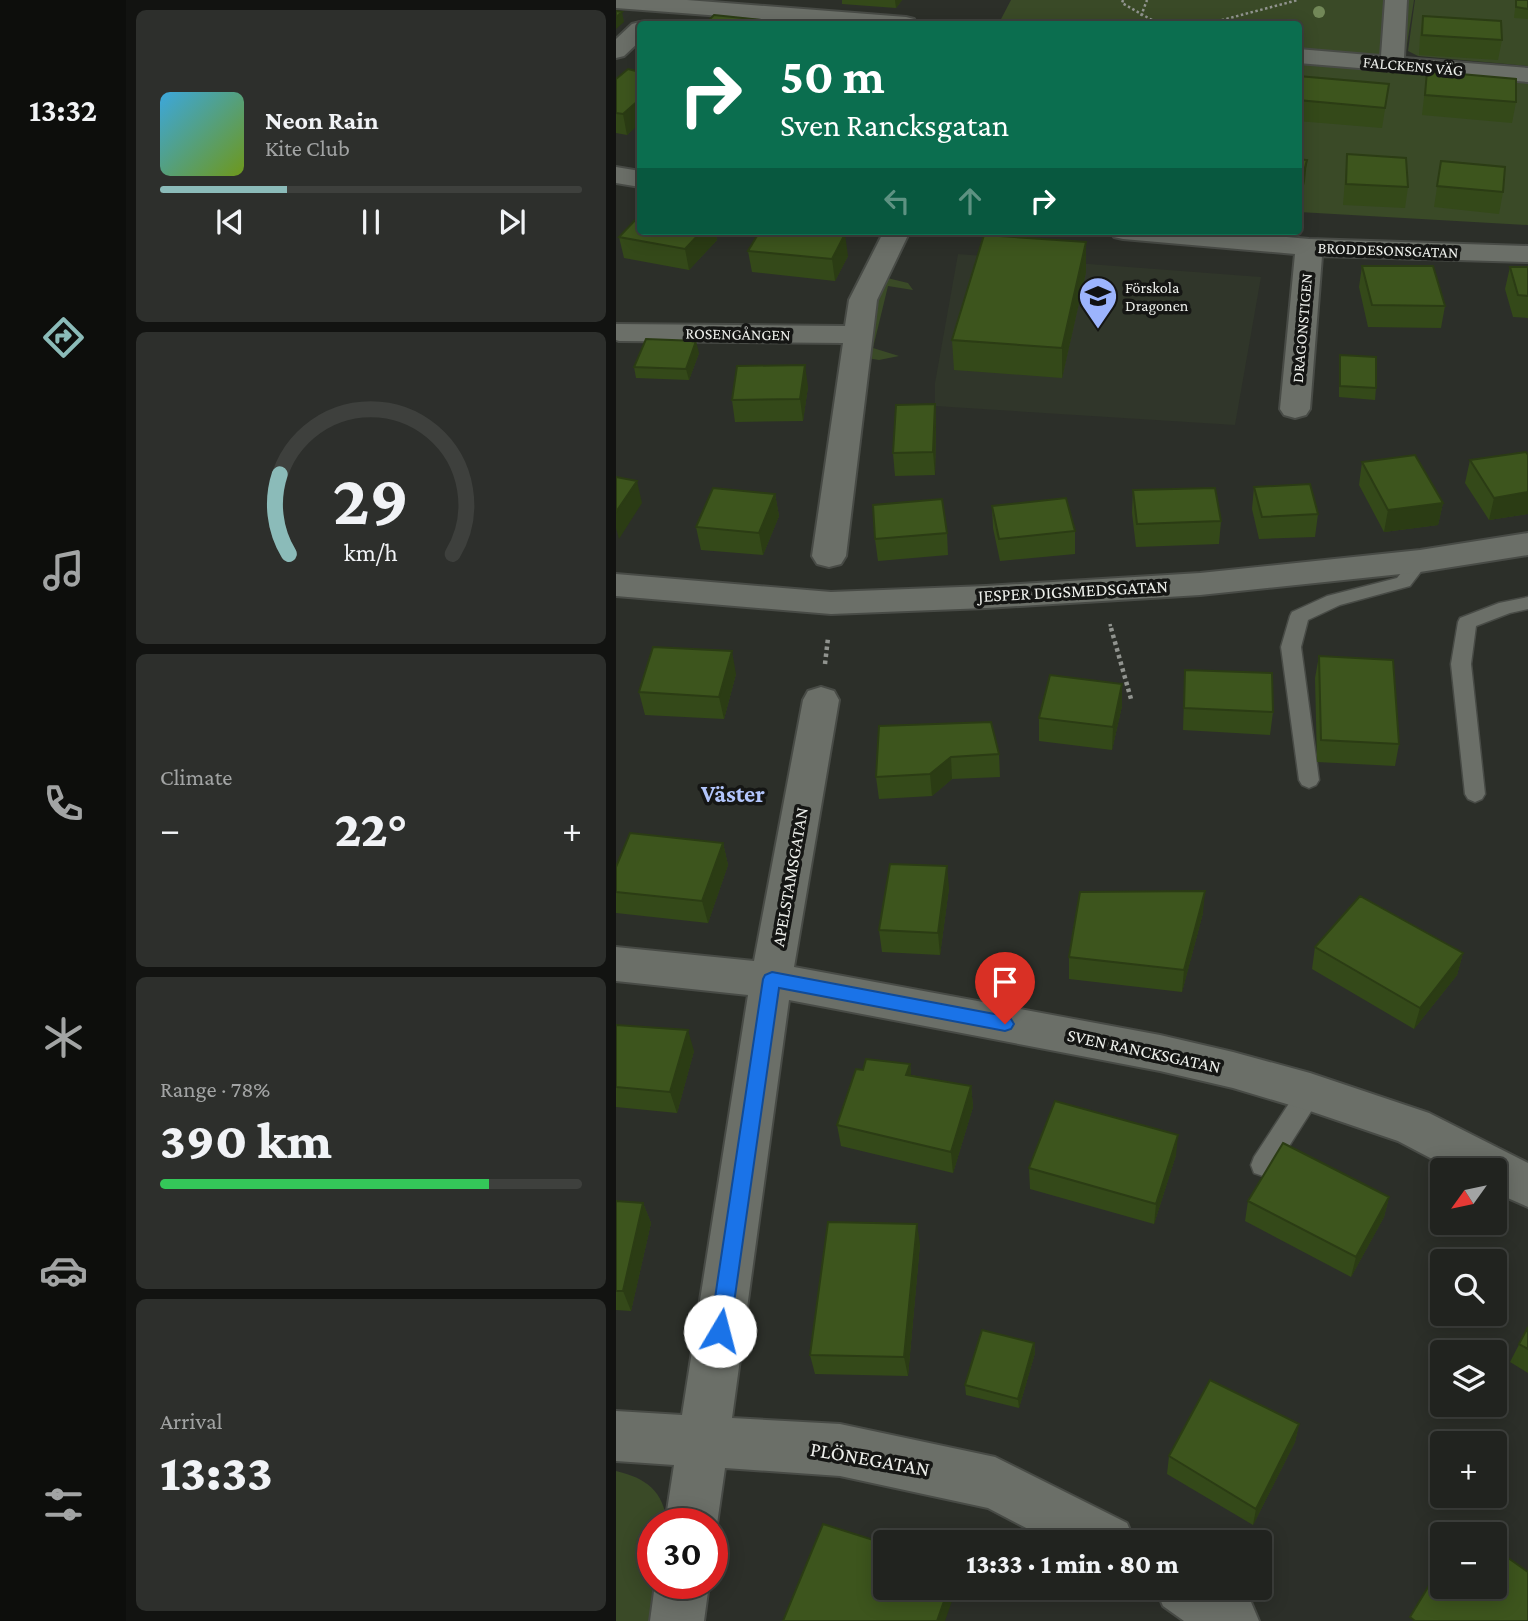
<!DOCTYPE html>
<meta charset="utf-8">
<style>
body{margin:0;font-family:"Crimson Pro",serif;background:#2d2f2c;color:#f1f3f6;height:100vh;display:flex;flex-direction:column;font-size:26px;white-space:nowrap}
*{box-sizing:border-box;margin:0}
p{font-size:23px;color:#a2a4a4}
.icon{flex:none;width:38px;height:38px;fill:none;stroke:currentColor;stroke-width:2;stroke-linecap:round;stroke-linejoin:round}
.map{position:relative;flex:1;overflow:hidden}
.sheet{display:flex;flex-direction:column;gap:10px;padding:10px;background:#121311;width:490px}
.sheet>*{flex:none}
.top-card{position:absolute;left:21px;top:21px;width:665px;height:214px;border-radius:7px;box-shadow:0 4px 18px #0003,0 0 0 2px #3e403d;background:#0b6e4f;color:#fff;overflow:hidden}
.needle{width:46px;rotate:237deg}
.controls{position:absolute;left:814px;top:1158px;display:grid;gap:14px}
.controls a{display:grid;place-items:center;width:77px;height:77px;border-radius:7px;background:#21231f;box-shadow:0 4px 18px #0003,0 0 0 2px #3e403d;font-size:35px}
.speed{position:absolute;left:21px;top:1508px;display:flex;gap:14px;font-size:35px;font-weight:700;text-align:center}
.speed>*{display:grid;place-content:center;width:91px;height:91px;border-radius:50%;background:#21231f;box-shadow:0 4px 18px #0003,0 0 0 2px #3e403d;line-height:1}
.speed .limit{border:10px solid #d22;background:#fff;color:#111}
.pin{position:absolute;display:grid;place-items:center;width:60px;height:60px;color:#fff;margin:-72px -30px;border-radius:50% 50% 50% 0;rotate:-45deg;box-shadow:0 0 7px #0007}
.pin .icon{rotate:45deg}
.me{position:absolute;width:77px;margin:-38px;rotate:8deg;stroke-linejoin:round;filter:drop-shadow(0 0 5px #0008)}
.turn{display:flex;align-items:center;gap:24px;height:147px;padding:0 28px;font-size:32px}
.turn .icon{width:91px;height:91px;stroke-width:2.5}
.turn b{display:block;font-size:49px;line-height:60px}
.lanes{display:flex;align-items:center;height:66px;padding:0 28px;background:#0003;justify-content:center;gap:35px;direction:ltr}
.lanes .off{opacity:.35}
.big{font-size:52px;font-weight:800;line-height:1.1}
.sheet .widget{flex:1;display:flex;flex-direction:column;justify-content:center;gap:10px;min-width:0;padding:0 24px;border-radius:10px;background:#2d2f2c}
.sheet .dial{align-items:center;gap:0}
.dial svg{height:182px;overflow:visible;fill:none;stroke:#3e403d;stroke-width:7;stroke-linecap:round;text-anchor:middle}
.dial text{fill:#f1f3f6;stroke:none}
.song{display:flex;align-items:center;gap:21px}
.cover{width:84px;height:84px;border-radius:10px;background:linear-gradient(135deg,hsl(200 70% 55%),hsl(80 70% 35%))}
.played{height:7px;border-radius:4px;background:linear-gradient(90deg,#8bbbb9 30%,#3e403d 30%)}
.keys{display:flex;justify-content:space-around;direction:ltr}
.heat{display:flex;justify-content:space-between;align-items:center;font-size:38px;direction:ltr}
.charge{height:10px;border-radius:5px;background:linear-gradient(90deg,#34c759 78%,#3e403d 0)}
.trip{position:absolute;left:257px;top:1530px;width:399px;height:70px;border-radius:7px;background:#21231f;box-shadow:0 4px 18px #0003,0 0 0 2px #3e403d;font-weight:800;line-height:70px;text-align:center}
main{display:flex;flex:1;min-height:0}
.tabs{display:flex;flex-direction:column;width:126px;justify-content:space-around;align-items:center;background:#0d0e0c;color:#a2a4a4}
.tabs .icon{width:49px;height:49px}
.tabs .on{color:#8bbbb9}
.tabs b{font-size:32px;color:#f1f3f6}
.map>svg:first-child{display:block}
.built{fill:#30362a}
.green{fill:#3a4a27}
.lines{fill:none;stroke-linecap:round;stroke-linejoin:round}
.service-casing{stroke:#484b46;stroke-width:3}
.minor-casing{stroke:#484b46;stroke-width:4}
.path-far2{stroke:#91948f;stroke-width:2.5;stroke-dasharray:2.5 2.5;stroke-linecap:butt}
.path-far1{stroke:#91948f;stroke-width:3.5;stroke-dasharray:2.5 2.5;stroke-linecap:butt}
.path{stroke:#91948f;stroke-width:4.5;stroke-dasharray:3.5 3.5;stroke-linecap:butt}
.service{fill:#6b6f68;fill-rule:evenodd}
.minor{fill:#6b6f68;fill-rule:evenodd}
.tree{fill:#728858}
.wall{fill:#344919}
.shaded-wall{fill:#2b3c14}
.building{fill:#3d551d;stroke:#2b3c14;stroke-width:2}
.route{fill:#1a73e8;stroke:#114b97;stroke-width:2}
.labels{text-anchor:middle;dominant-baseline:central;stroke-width:7;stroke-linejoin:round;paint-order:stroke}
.far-street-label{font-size:16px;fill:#edefeb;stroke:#151614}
.far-poi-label{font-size:16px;fill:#edefeb;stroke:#151614;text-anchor:start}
.street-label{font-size:18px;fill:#edefeb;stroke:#151614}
.near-street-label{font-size:21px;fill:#edefeb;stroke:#151614}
.district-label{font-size:24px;font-weight:bold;fill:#b2c5fb;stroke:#151614}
</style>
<main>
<nav class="tabs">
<b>13:32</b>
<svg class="icon on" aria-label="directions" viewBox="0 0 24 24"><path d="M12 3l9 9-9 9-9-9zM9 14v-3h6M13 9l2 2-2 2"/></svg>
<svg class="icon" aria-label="music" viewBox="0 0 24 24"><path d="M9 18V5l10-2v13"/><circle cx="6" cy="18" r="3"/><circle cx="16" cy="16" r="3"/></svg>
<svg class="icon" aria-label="phone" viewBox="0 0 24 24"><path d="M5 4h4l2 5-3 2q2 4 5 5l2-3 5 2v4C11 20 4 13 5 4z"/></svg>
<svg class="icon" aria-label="climate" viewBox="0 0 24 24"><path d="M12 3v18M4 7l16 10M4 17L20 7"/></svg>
<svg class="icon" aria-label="car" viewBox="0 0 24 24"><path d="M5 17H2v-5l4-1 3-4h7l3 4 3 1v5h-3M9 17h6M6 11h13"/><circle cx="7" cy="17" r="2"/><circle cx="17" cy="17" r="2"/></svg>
<svg class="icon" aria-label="filters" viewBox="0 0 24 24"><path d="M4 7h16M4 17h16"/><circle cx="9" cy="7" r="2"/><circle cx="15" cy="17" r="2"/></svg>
</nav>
<section class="sheet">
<div class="widget">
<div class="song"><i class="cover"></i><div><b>Neon Rain</b><p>Kite Club</p></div></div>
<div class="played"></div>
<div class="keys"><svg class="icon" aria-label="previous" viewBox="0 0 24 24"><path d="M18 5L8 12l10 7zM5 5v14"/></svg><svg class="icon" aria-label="pause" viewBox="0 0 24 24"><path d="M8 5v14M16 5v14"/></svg><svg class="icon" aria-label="next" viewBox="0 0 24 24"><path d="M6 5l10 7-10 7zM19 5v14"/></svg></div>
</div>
<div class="widget dial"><svg viewBox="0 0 100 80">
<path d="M14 69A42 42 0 1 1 86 69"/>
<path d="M14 69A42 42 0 0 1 10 34" stroke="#8bbbb9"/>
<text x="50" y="56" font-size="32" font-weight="700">29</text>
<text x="50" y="72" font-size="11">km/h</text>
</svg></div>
<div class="widget"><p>Climate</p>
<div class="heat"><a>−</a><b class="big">22°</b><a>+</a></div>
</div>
<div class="widget"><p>Range · 78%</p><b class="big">390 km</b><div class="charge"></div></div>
<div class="widget"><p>Arrival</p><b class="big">13:33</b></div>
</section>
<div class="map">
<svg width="912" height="1621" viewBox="0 0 912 1621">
<rect width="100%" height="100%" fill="#2c2f29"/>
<path class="built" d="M342 254 645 277 619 425 319 406V383Z"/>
<path class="green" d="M395 0H798L789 57 683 48 682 24H421L384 21Z
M799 0H912V66L802 56 792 51Z
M682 64 912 82V225L683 212Z
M267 277 292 283 297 290 272 286 257 348 283 356 263 360 251 358 247 349Z
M0 1471C30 1478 48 1491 51 1524H37V1584H43L38 1621H0Z"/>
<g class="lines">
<g class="service-casing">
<path id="service" d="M804 555 813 561 794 586 724 605 692 620 685 647 703 780 700 785 693 788 686 785 683 780 665 647 674 616 676 612 711 596 781 578 798 557Z
M912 597V609L894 613 860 626 855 664 869 794 866 799 859 802 852 799 849 794 835 664 842 622 844 618 883 603Z
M694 1082 703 1085 706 1092 703 1099 656 1173 647 1176 638 1173 635 1165 638 1157 685 1085Z"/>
</g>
<g class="minor-casing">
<path id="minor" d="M0 0H71L290 17 298 19 301 24H212L0 8Z
M769 0H791L788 58 912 68V82L682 63V49L765 56Z
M24 22 32 24H24V41L8 56 0 58V39L16 24Z
M0 167 24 171V187L0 183Z
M268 231H294L261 300 230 556 225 564 213 567 201 564 196 556 227 343 3 341 0 340V324L229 326 233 300Z
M494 231H601L693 239 912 246V262L706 256 694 409 690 415 679 418 668 415 664 409 679 254 507 239 498 237Z
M912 533V555L804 572 584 595 370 608 215 614 0 596V574L215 592 370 586 584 573 804 550Z
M205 687 218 691 223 700 178 967 544 1035 617 1052 694 1073 813 1113 912 1163V1207L878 1192V1171H839L782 1141 694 1111 617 1088 544 1071 173 1000 116 1418 224 1424 379 1457 511 1523 519 1542H437L372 1508 224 1476 109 1468 101 1524 96 1537V1524H49L58 1465 0 1461V1411L66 1415 132 995 0 981V947L138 961 187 700 192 691Z
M39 1584H93L88 1621H34Z
M539 1587H614L635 1602 643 1621H568L547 1606Z"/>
</g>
<path class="path-far2" d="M507 0 506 3 543 24
M525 16 531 0
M591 24 682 0"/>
<path class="path-far1" d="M494 624 495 629"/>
<path class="path" d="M495 628 515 699
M209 664 212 638"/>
<use href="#service" class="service"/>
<use href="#minor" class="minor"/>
</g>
<circle class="tree" cx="703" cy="12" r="6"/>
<path class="wall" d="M226 0H286L280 8 226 4Z
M900 0H912V19L898 18Z
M807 16 886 40 882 60 803 55 804 36Z
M811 71 900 102 896 123 806 115Z
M24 72V123L11 135 0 133V79Z
M682 76 773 84 766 128 682 121Z
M731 154 792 187 789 208 727 205Z
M682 159 689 181 684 201 682 200Z
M825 161 887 192 883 214 818 207Z
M24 231H99L101 240 73 270 8 258 3 237Z
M132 251 232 256 219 281 136 272Z
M746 266 829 306 825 328 752 327 743 287Z
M894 267H912V318L897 317 889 289Z
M470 272 446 378 338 370 336 340Z
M83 353 73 380 20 378 18 367Z
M724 355 760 388 759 400 723 397V367Z
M192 387 187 421 119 422 116 400Z
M319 404 320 427 319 475 279 476 277 453Z
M912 455V514L873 520 849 483 854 460Z
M746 462 827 503 822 525 768 532 743 485Z
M638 487 702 514 699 537 643 539 636 509Z
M517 490 605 521 603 544 520 547 516 513Z
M159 494 163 516 147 555 85 550 80 527Z
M376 506 459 531V554L384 561 377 528Z
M331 533 332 555 262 561 259 539Z
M703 656 783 744 779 766 701 762 699 678Z
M569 670 657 712 654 735 567 730Z
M120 674 108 719 29 715 23 692Z
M506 706 496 750 423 741V718Z
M263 726 383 754 384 777 336 779 316 796 263 799 260 777Z
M107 843 112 865 92 923 0 913V867Z
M333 888 324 955 266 952 263 930Z
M587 913 566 992 453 979V957Z
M699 947 847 953 841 975 798 1029 696 969Z
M0 1025 78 1051 61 1113 0 1107Z
M294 1064 295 1075 355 1086 357 1107 337 1173 225 1146 221 1125 247 1070Z
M560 1155 538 1224 414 1189 413 1168Z
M773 1197 768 1217 735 1277 629 1221 632 1201Z
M0 1201 27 1203 35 1223 15 1311 0 1310Z
M304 1244 292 1376 199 1374 194 1355Z
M912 1327V1373L894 1362Z
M418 1343 419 1353 403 1408 350 1395 349 1385Z
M683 1424 679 1442 637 1525 551 1474 553 1456Z"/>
<path class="shaded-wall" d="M279 0H286L280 8Z
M6 12 8 22 0 29V17Z
M24 99V123L11 135 7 114Z
M691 160 689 181 684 201 686 179Z
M86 231H99L101 240 73 270 69 249Z
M229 234 232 256 219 281 216 259Z
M470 242V272L446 378V348Z
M80 341 83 353 73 380 70 369Z
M189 365 192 387 187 421 184 399Z
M319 404 320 427 319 475 317 452Z
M21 481 26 503 3 539 0 528V512Z
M912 492V514L873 520 878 498Z
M159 494 163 516 147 555 143 533Z
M827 503 822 525 768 532 772 510Z
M116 651 120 674 108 719 103 697Z
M506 684V706L496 750 497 727Z
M335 757 336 779 316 796 314 774Z
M107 843 112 865 92 923 86 901Z
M331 866 333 888 324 955 322 933Z
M589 891 587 913 566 992 568 970Z
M847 953 841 975 798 1029 804 1008Z
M72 1030 78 1051 61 1113 54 1092Z
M294 1064 296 1085 290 1075Z
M355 1086 357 1107 337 1173 335 1152Z
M562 1135 560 1155 538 1224 540 1204Z
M773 1197 768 1217 735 1277 740 1257Z
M27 1203 35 1223 15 1311 7 1291Z
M301 1224 304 1244 292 1376 288 1357Z
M418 1343 419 1353 403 1408 402 1399Z
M683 1424 679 1442 637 1525 640 1509Z
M333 1587H341L329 1621H321Z"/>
<path class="building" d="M900 0H912V9L900 7Z
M0 11 6 12 0 17Z
M98 15 185 24H89Z
M807 16 885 21 886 40 806 35Z
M12 69 24 72V99L7 114 0 113V79Z
M811 71 900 79V102L809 95Z
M682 76 773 84 769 108 682 100Z
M731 154 790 158 792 187 730 184Z
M682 159 691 160 686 179H682Z
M825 161 889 167 887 192 821 186Z
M24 215V231H86L69 249 3 237Z
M144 231H193L229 234 216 259 132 251Z
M368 235 470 242 446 348 336 340Z
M746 266H817L829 306 756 305Z
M894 267H912V296L902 295Z
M30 339 80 341 70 369 18 367Z
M724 355 760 357V388L724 386Z
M189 365 184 399 116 400 121 366Z
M319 404 317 452 277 453 280 405Z
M910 452 912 455V492L878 498 854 460Z
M799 455 827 503 772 510 746 462Z
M0 477 21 481 0 512Z
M694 484 702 514 646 517 638 487Z
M97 488 159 494 143 533 80 527Z
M599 488 605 521 521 524 517 490Z
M450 498 459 531 383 539 376 506Z
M326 499 331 533 259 539 257 505Z
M37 647 116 651 103 697 23 692Z
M703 656 777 660 783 744 705 740Z
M569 670 656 673 657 712 568 708Z
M434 675 506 684 497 727 423 718Z
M375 722 383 754 335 757 314 774 260 777 263 726Z
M14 833 107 843 86 901 0 892V867Z
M274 864 331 866 322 933 263 930Z
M589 891 568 970 453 957 464 892Z
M744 896 847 953 804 1008 699 947Z
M0 1025 72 1030 54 1092 0 1087Z
M250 1059 294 1064 290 1075 355 1086 335 1152 221 1125 240 1069 247 1070Z
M439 1101 562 1135 540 1204 413 1168Z
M667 1143 773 1197 740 1257 632 1201Z
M0 1201 27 1203 7 1291H0Z
M212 1222 301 1224 288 1357 194 1355Z
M912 1327V1349L903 1344Z
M366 1330 418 1343 402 1399 349 1385Z
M594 1380 683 1424 640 1509 553 1456Z
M207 1524 270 1544V1587H333L321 1621H167Z
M848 1527 859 1535H843Z
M878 1548 912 1572V1621H799L794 1617 826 1564V1587H878Z"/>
<path class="route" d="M156 972 389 1016 395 1019 398 1024 395 1029 389 1031 163 988 114 1331 111 1338 104 1341 97 1338 94 1331 147 979 149 975Z"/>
<defs>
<g id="school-pin" transform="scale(2.0125)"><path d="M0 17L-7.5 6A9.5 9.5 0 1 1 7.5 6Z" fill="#9cb4fd" stroke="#151614"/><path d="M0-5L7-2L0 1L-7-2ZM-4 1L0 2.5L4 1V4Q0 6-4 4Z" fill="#111"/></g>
</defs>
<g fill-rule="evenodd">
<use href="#school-pin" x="482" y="296"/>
</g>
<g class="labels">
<g class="far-street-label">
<text transform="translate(797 66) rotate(5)">FALCKENS VÄG</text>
<text transform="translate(772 250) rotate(2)">BRODDESONSGATAN</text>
<text transform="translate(686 328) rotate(-85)">DRAGONSTIGEN</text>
<text transform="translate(122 334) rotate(1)">ROSENGÅNGEN</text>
</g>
<g class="far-poi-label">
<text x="509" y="287">Förskola<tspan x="509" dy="18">Dragonen</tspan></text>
</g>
<g class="street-label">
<text transform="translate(457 591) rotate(-3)">JESPER DIGSMEDSGATAN</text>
<text transform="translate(174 877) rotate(-80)">APELSTAMSGATAN</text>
<text transform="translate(528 1051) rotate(12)">SVEN RANCKSGATAN</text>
</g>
<g class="near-street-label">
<text transform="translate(254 1459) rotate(10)">PLÖNEGATAN</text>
</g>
<g class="district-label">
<text x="117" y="793">Väster</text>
</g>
</g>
</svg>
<div class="controls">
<a><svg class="needle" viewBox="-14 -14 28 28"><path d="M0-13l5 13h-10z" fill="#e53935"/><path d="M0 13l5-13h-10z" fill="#a2a4a4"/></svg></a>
<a><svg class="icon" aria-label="search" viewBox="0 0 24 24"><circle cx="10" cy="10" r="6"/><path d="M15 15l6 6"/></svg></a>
<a><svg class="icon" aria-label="layers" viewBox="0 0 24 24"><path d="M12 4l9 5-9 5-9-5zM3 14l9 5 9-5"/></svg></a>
<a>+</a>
<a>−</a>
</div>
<div class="speed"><div class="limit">30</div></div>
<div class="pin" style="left:389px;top:1024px;background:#d93025"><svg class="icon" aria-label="arrive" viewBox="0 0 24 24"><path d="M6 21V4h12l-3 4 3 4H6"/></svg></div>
<svg class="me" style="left:104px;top:1331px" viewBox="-20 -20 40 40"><circle r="19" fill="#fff"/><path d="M0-13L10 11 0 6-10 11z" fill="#1a73e8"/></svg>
<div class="trip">13:33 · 1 min · 80 m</div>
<div class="top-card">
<div class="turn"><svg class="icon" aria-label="right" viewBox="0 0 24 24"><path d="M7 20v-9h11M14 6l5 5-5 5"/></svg><div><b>50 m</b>Sven Rancksgatan</div></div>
<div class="lanes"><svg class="icon off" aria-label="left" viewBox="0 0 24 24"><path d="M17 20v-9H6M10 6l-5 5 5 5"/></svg><svg class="icon off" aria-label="ahead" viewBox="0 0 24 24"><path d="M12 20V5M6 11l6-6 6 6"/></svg><svg class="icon" aria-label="right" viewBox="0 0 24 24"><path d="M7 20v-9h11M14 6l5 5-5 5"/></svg></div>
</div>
</div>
</main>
